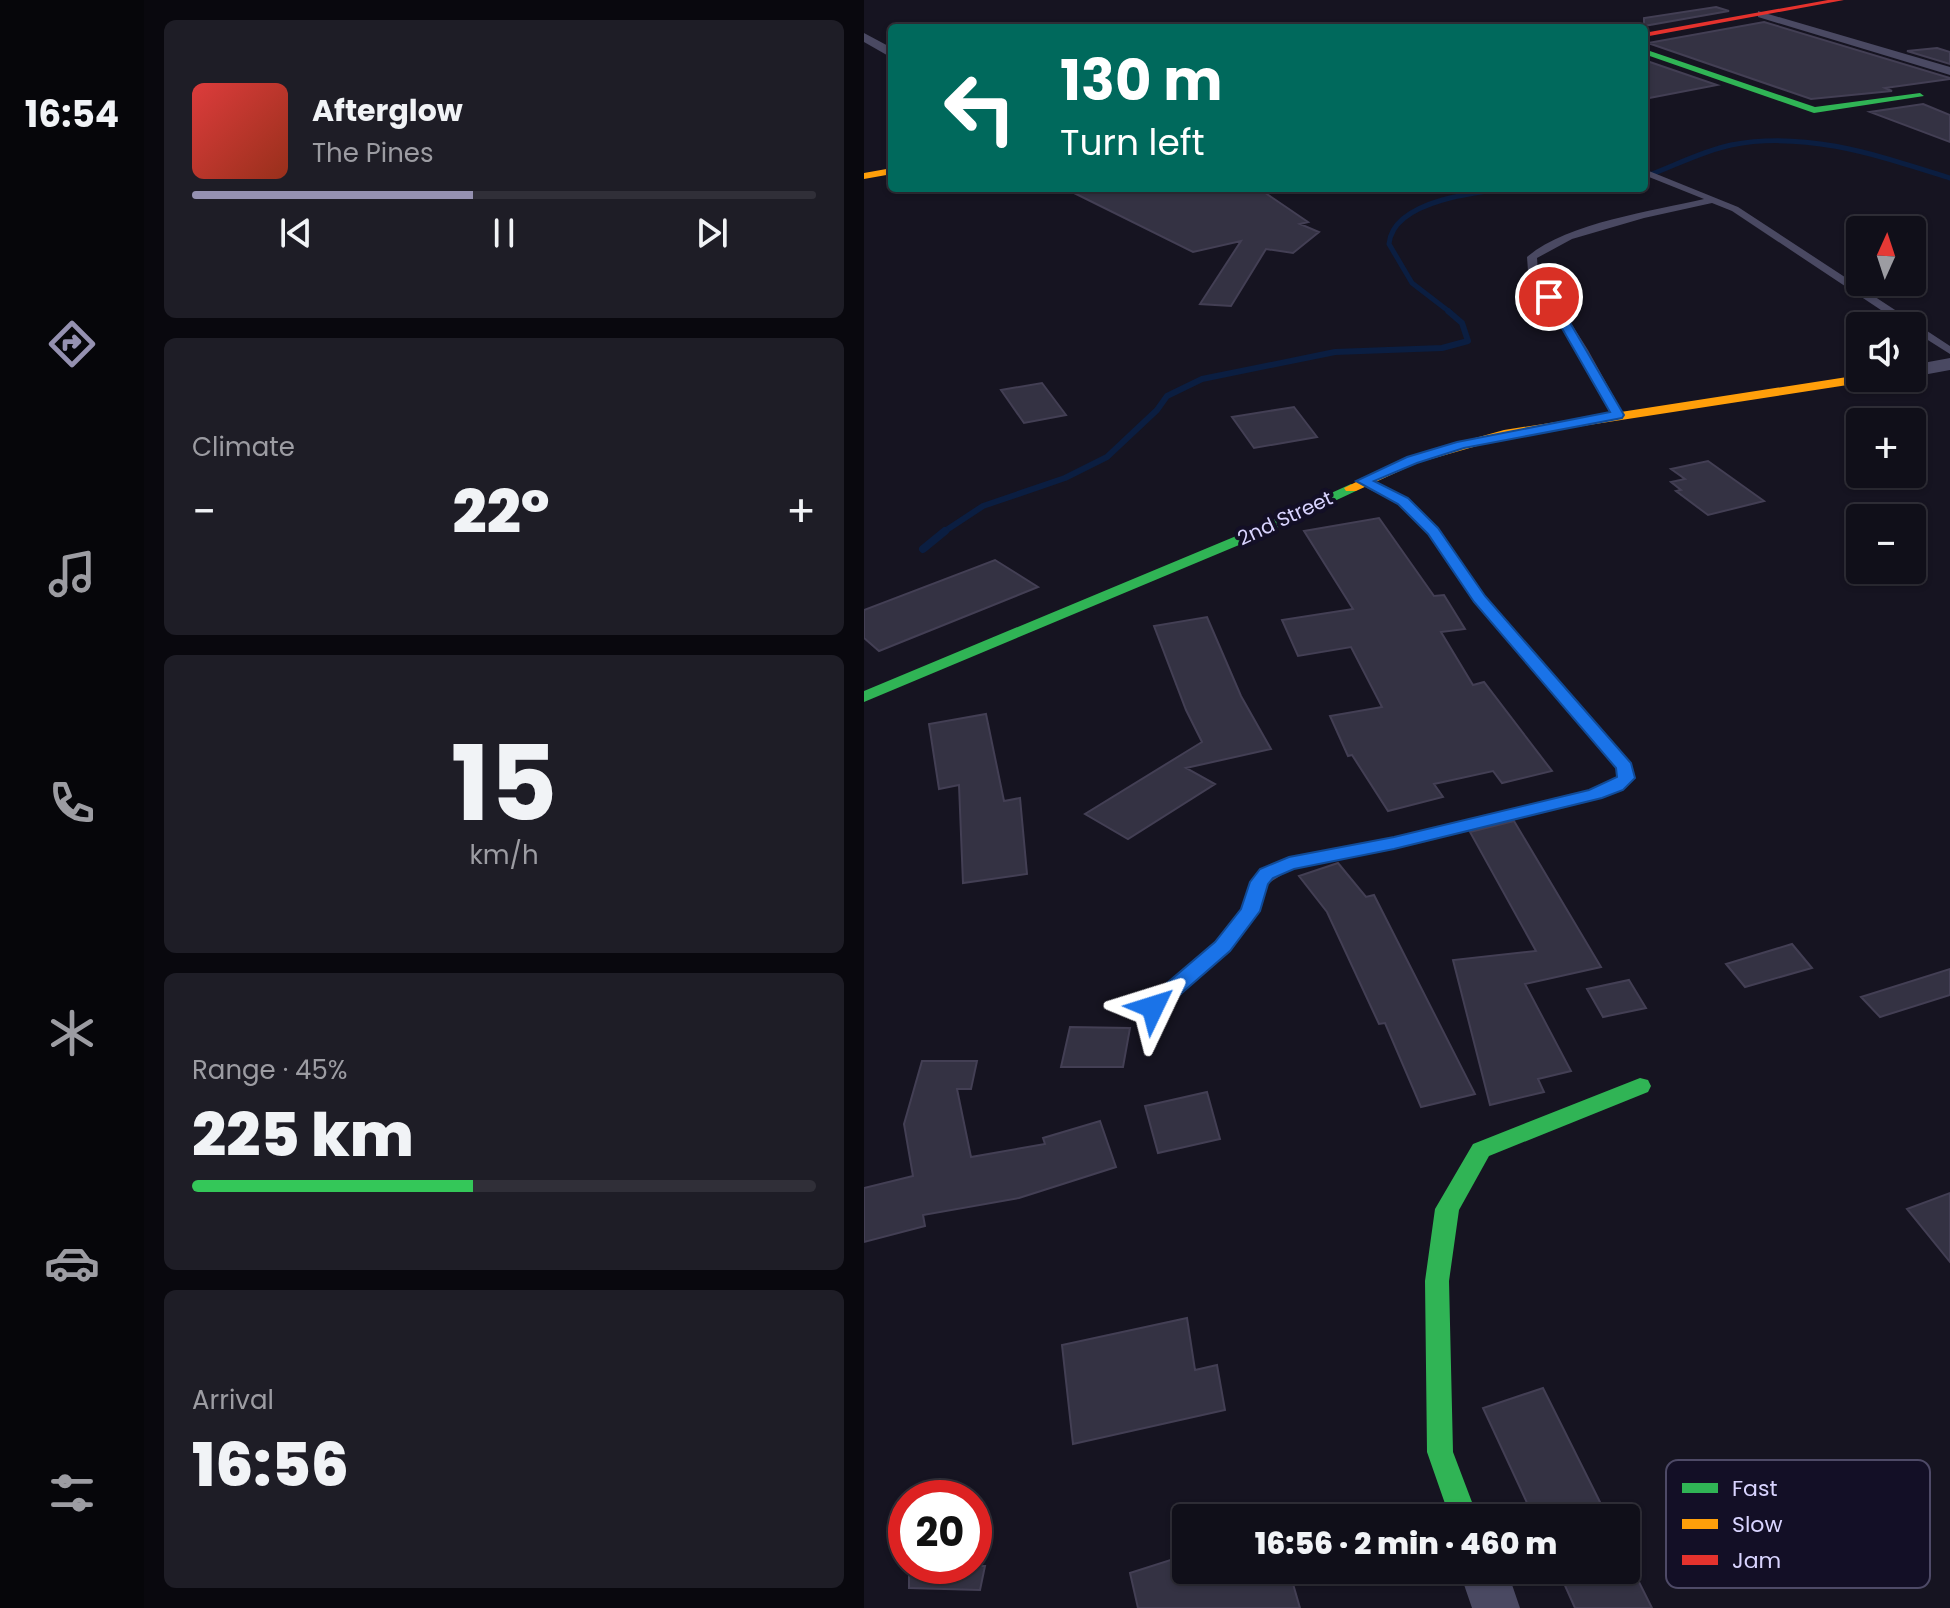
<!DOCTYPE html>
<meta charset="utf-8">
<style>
body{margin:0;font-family:Poppins,sans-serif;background:#1e1d26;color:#f1f3f6;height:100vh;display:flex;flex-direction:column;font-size:30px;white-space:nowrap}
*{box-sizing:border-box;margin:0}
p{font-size:26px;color:#9c9ca2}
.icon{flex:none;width:44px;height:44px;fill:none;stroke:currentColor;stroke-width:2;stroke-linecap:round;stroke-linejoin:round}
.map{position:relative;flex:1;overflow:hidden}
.side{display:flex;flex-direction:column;gap:20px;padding:20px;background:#09080e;width:720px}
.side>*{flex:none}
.hud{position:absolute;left:24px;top:24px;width:760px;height:168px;border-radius:8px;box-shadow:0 2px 6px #0004,0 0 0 2px #302f38;background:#00695c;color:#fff;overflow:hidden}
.needle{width:52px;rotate:3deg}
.tools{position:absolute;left:982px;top:216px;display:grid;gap:16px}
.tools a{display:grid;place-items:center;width:80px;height:80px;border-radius:8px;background:#100f19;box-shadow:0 2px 6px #0004,0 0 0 2px #302f38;font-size:40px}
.speed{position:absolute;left:24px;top:1480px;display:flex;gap:16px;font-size:40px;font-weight:700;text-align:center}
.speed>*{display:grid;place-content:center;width:104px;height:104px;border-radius:50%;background:#100f19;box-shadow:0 2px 6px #0004,0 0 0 2px #302f38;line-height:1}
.speed .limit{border:12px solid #d22;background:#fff;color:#111}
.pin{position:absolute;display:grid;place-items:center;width:68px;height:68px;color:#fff;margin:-34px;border:4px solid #fff;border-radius:50%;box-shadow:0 2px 8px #0007}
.me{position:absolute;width:88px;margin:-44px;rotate:49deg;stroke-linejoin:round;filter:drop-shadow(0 0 6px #0008)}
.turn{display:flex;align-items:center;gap:28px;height:168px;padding:0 40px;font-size:36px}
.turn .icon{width:104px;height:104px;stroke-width:2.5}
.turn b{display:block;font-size:56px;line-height:68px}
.big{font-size:60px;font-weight:800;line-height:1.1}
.side .widget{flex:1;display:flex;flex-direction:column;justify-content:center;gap:12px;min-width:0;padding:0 28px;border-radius:12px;background:#1e1d26}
.side .dial{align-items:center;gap:0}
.dial b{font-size:104px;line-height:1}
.song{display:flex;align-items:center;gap:24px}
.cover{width:96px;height:96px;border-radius:12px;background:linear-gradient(135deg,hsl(0 70% 55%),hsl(10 70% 35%))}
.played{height:8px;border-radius:4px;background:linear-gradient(90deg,#9591b1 45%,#302f38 45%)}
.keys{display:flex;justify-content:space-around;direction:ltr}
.heat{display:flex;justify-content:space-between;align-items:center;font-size:44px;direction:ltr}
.charge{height:12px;border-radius:6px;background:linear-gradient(90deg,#34c759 45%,#302f38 0)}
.trip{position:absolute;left:308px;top:1504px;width:468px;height:80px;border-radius:8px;background:#100f19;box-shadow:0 2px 6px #0004,0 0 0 2px #302f38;font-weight:800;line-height:80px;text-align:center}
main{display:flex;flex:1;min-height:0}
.dock{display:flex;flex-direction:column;width:144px;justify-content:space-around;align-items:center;background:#06060a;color:#9c9ca2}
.dock .icon{width:56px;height:56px}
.dock .selected{color:#9591b1}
.dock b{font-size:36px;color:#f1f3f6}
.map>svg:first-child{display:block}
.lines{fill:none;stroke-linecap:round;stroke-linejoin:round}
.stream-far2{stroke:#0b1e41;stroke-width:5}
.stream-far1{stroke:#0b1e41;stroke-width:6}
.stream{stroke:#0b1e41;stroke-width:8}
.building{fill:#343243;stroke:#433f54;stroke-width:2}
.lane{fill:#4a4962;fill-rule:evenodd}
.street{fill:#4a4962;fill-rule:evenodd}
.fast{fill:#30b455;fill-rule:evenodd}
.slow{fill:#ff9f0a;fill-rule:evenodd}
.jam{fill:#e5322d;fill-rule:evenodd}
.route{fill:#1a73e8;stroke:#114b97;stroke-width:2}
.labels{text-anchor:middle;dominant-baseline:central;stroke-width:8;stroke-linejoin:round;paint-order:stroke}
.far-street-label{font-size:20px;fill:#d9d4ff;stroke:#130f26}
.key{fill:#130f26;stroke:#4e4a67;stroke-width:2}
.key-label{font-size:22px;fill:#d9d4ff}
</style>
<main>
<nav class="dock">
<b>16:54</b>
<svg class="icon selected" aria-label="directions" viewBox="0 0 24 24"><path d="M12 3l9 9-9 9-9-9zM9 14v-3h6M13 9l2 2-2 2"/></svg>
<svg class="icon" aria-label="music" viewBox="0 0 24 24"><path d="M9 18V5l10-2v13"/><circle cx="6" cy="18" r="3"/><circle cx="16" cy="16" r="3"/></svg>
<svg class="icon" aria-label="phone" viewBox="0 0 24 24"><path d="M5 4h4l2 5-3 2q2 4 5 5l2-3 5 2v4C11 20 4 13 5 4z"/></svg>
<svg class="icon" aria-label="climate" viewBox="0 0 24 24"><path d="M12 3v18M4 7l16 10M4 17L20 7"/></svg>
<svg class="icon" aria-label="car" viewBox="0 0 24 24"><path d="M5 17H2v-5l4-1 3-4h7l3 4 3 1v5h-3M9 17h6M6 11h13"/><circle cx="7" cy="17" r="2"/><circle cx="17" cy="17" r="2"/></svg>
<svg class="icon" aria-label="filters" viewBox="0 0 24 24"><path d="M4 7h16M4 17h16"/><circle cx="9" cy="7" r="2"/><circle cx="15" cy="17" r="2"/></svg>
</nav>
<section class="side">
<div class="widget">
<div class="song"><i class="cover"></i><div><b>Afterglow</b><p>The Pines</p></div></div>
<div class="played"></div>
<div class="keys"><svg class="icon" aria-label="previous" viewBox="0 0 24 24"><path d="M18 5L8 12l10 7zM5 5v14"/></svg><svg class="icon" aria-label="pause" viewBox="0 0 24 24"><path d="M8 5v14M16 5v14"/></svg><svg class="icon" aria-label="next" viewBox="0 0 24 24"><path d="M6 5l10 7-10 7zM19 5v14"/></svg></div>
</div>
<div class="widget"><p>Climate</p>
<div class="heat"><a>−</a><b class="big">22°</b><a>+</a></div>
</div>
<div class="widget dial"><b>15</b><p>km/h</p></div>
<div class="widget"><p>Range · 45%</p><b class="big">225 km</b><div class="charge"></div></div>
<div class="widget"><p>Arrival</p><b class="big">16:56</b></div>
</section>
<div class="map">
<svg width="1086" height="1608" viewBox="0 0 1086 1608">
<rect width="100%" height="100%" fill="#161421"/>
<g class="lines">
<path class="stream-far2" d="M780 177C808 167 838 151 867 145 942 130 1016 156 1086 178
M587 313 548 283 525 244C529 199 618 191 654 188"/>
<path class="stream-far1" d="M78 533 119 506 201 478 243 457 293 410 303 396 338 379 471 352 578 348 604 341 598 323 584 311"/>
<path class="stream" d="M59 549 81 531"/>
</g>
<path class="building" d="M852 7 865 11 780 26V18Z
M900 22 1086 78V79L1021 88 1028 91 947 99 784 43Z
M1073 48 1086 52V64L1043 51Z
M780 60 853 85 780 99Z
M1059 104 1086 115V142L1006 112Z
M200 188H394L444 222 436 224 455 232 429 253 402 249 367 306 336 304 377 241 329 252Z
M178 383 202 415 160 423 137 390Z
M430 407 453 437 390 448 368 417Z
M844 461 900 501 844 515 812 491 817 490 807 482 821 479 807 469Z
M515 518 570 596 580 595 601 629 577 632 609 685 620 682 688 771 638 783 629 771 570 784 579 797 524 811 488 755 484 756 466 716 518 707 487 647 434 656 418 620 489 609 440 531Z
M131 560 174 587 15 651 0 638V610Z
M343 617 377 696 407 749 322 768 351 784 264 839 221 814 338 742 322 710 290 626Z
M122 714 140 801 156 798 163 874 99 883 95 785 75 789 65 724Z
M650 821 737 967 661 984 707 1071 674 1079 680 1092 626 1105 589 960 672 951 606 832Z
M474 863 502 897 510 895 611 1094 557 1107 521 1023 515 1024 463 912 435 876Z
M928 944 948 968 881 987 862 964Z
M1086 969V995L1016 1017 997 997Z
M765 980 782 1008 739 1017 723 989Z
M206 1027 266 1028 259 1067H197Z
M58 1061H113L107 1089H93L107 1157 181 1144 179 1138 236 1121 252 1167 155 1198 59 1215 61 1226 0 1242V1188L49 1176 40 1124Z
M343 1092 356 1139 294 1153 281 1106Z
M1086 1193V1262L1043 1209Z
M323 1318 331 1370 353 1365 361 1410 209 1444 198 1345Z
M679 1388 744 1518H670L619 1408Z
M322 1555V1570H425L436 1608H274L266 1573Z
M45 1566H121L116 1590 45 1588Z
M694 1570H769L788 1608H711Z"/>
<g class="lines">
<path class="lane" d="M780 169 874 207 1086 346V354L1048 330V326H1041L868 211 848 203 780 218 708 239 673 258 674 271 724 350 760 415 750 417 714 350 664 271 663 257C702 223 789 211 840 199L780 175Z
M499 477C564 498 583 550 622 598 669 655 719 709 766 764L770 778 759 789 737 797 530 848 429 868 403 884 396 911 364 951 296 1012H282L280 1007 282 1002 352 943 379 910 389 878 397 870 419 859 530 838 726 790 747 783 754 777 753 768 611 602 564 534 535 504 495 484 493 481Z"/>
<path class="street" d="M894 11 1086 67V75L894 17Z
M0 33 28 48V58L0 42Z
M1086 358V370L1048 377V365Z
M595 1570H643L656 1608H608Z"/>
<path class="fast" d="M780 49 951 107 1056 93 1060 96 950 113 780 54Z
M487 484 494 488 492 491 387 540 0 702V691L377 534Z
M776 1078 784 1080 787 1086 784 1092 625 1156 595 1210 585 1281 589 1452 614 1518H586L563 1452 561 1281 571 1209 609 1144Z"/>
<path class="slow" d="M28 168V174L0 179V173Z
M996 375V378H1009L1003 382 641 438 553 463 492 491H482L480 488 543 457 640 430Z"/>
<path class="jam" d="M964 0H980L780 37V33Z"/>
</g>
<path class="route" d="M681 294 691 297 760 415 758 418 600 448 553 463 510 481 544 498 574 528 621 596 767 763 771 778 759 790 738 798 530 849 430 869 409 878 404 884 396 911 366 951 296 1012H282L279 1007 282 1001 351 942 377 909 386 882 396 869 425 857 530 837 725 790 753 777 752 768 610 602 564 534 534 504 492 481 543 457 593 442 746 412 680 297Z"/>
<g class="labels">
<g class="far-street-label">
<text transform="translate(421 518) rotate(-25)">2nd Street</text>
</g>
</g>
<rect x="802" y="1460" width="264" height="128" rx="12" class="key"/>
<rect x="818" y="1483" width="36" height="10" fill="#30b455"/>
<rect x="818" y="1519" width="36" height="10" fill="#ff9f0a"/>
<rect x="818" y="1555" width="36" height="10" fill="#e5322d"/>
<g class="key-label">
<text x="868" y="1496">Fast</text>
<text x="868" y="1532">Slow</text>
<text x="868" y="1568">Jam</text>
</g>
</svg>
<div class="tools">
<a><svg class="needle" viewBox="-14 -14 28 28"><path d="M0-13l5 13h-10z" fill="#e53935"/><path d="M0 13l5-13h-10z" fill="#9c9ca2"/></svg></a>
<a><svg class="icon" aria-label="sound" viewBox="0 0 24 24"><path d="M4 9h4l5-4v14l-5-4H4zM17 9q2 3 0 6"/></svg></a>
<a>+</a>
<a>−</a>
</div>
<div class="speed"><div class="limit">20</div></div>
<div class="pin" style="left:685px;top:297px;background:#d93025"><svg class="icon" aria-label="arrive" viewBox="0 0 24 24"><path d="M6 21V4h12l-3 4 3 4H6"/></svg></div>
<svg class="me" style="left:289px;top:1007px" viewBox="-20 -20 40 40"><path d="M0-17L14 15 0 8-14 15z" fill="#1a73e8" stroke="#fff" stroke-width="4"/></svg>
<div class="trip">16:56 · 2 min · 460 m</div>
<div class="hud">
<div class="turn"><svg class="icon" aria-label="left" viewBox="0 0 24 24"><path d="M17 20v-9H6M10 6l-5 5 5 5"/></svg><div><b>130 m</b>Turn left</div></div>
</div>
</div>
</main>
